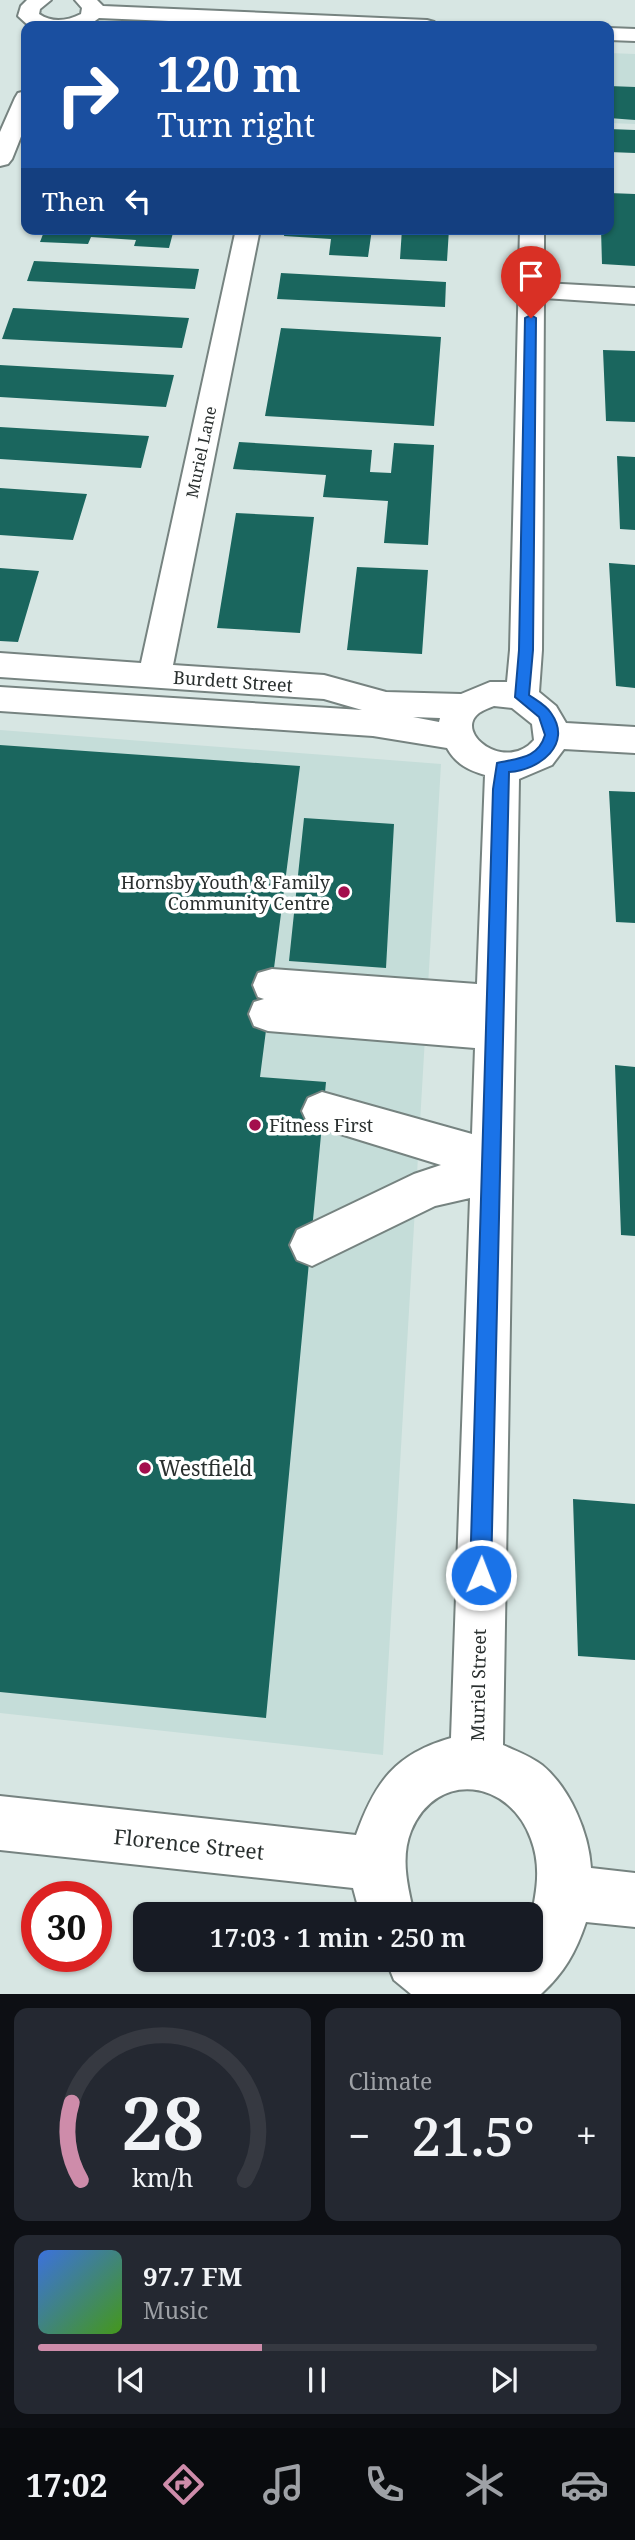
<!DOCTYPE html>
<meta charset="utf-8">
<style>
body{margin:0;font-family:"Noto Serif",serif;background:#242831;color:#f1f3f6;height:100vh;display:flex;flex-direction:column;font-size:26px;white-space:nowrap}
*{box-sizing:border-box;margin:0}
p{font-size:23px;color:#9ea1a6}
.icon{flex:none;width:38px;height:38px;fill:none;stroke:currentColor;stroke-width:2;stroke-linecap:round;stroke-linejoin:round}
.map{position:relative;height:1994px;overflow:hidden}
.sheet{display:flex;flex-direction:column;gap:14px;padding:14px;background:#0d0f14;flex:1}
.sheet>*{flex:none}
.banner{position:absolute;left:21px;top:21px;width:593px;height:214px;border-radius:14px;box-shadow:0 2px 5px #0004;background:#1a4fa0;color:#fff;overflow:hidden}
.speed{position:absolute;left:21px;top:1881px;display:flex;gap:14px;font-size:35px;font-weight:700;text-align:center}
.speed>*{display:grid;place-content:center;width:91px;height:91px;border-radius:50%;background:#171b24;box-shadow:0 2px 5px #0004;line-height:1}
.speed .limit{border:10px solid #d22;background:#fff;color:#111}
.pin{position:absolute;display:grid;place-items:center;width:60px;height:60px;color:#fff;margin:-72px -30px;border-radius:50% 50% 50% 0;rotate:-45deg;box-shadow:0 0 7px #0007}
.pin .icon{rotate:45deg}
.me{position:absolute;width:77px;margin:-38px;rotate:1deg;stroke-linejoin:round;filter:drop-shadow(0 0 5px #0008)}
.turn{display:flex;align-items:center;gap:24px;height:147px;padding:0 21px;font-size:32px}
.turn .icon{width:91px;height:91px;stroke-width:2.5}
.turn b{display:block;font-size:49px;line-height:60px}
.then{display:flex;align-items:center;height:66px;padding:0 21px;background:#0003;gap:14px;font-size:26px}
.big{font-size:52px;font-weight:600;line-height:1.1}
.sheet .card{flex:1;display:flex;flex-direction:column;justify-content:center;gap:10px;min-width:0;padding:0 24px;border-radius:14px;background:#242831}
.sheet .dial{align-items:center;gap:0}
.dial svg{height:182px;overflow:visible;fill:none;stroke:#363941;stroke-width:7;stroke-linecap:round;text-anchor:middle}
.dial text{fill:#f1f3f6;stroke:none}
.song{display:flex;align-items:center;gap:21px}
.cover{width:84px;height:84px;border-radius:10px;background:linear-gradient(135deg,hsl(220 70% 55%),hsl(100 70% 35%))}
.played{height:7px;border-radius:4px;background:linear-gradient(90deg,#ce8caa 40%,#363941 40%)}
.keys{display:flex;justify-content:space-around;direction:ltr}
.heat{display:flex;justify-content:space-between;align-items:center;font-size:38px;direction:ltr}
.sheet .tiles{flex:1;display:grid;gap:14px;grid-template-columns:1fr 1fr}
.card:last-child{grid-column:span 2}
.trip{position:absolute;left:133px;top:1902px;width:410px;height:70px;border-radius:14px;background:#171b24;box-shadow:0 2px 5px #0004;font-weight:600;line-height:70px;text-align:center}
.menu{display:flex;height:112px;justify-content:space-around;align-items:center;background:#090b0e;color:#9ea1a6}
.menu .icon{width:49px;height:49px}
.menu .selected{color:#ce8caa}
.menu b{font-size:32px;color:#f1f3f6}
.map>svg:first-child{display:block}
.built{fill:#c5ddd9}
.building{fill:#1a665e}
.lines{fill:none;stroke-linecap:round;stroke-linejoin:round}
.minor-casing{stroke:#768380;stroke-width:4}
.minor{fill:#fff;fill-rule:evenodd}
.route{fill:#1a73e8;stroke:#114b97;stroke-width:2}
.poi-dot{fill:#a30e4d;stroke:#fff;stroke-width:2.5}
.labels{text-anchor:middle;dominant-baseline:central;stroke-width:7;stroke-linejoin:round;paint-order:stroke}
.far-street-label{font-size:16px;fill:#292f2e;stroke:#fff}
.street-label{font-size:18px;fill:#292f2e;stroke:#fff}
.poi-label{font-size:18px;fill:#292f2e;stroke:#fff;text-anchor:end}
.near-poi-label{font-size:21px;fill:#292f2e;stroke:#fff;text-anchor:start}
.near-street-label{font-size:21px;fill:#292f2e;stroke:#fff}
</style>
<div class="map">
<svg width="635" height="1994" viewBox="0 0 635 1994">
<rect width="100%" height="100%" fill="#d7e6e3"/>
<path class="built" d="M609 53 635 54V124L609 123Z
M0 730 441 764 383 1755 0 1713Z"/>
<path class="building" d="M609 86 635 87V120L609 118Z
M609 129 635 130V153L609 152Z
M609 193 635 194V266L602 264 601 229H609Z
M45 229H174L169 248 134 246 136 240 91 237 88 244 40 242Z
M285 229H372L368 257 329 255 331 239 284 236Z
M402 229H449L447 261 400 259Z
M34 261 199 269 195 289 27 281Z
M281 273 446 282 445 307 277 299Z
M13 308 189 318 182 348 2 339Z
M281 328 441 337 434 426 265 416Z
M603 350 635 351V422L606 421Z
M0 365 174 375 166 407 0 397Z
M0 427 149 436 141 468 0 459Z
M239 442 372 450 370 472 391 473 394 443 434 445 428 545 384 543 388 501 323 497 326 475 233 469Z
M617 456 635 457V530L620 529Z
M0 488 87 494 73 540 0 535Z
M236 513 314 517 300 633 217 628Z
M609 563 635 565V688L616 686Z
M357 567 428 570 422 654 347 650Z
M0 568 39 571 18 642 0 641Z
M0 745 300 766 260 1077 326 1082 266 1718 0 1692Z
M609 791 635 792V923L616 922Z
M304 818 394 824 386 968 289 961Z
M615 1065 635 1067V1236L621 1235Z
M573 1499 635 1504V1660L578 1656Z"/>
<g class="lines">
<g class="minor-casing">
<path id="minor" d="M27 0H51L40 9 39 14C52 23 67 21 81 14L82 8 75 0H97L103 6 427 20 434 22 437 26H285L99 18 88 26H29L18 16 21 6Z
M609 28 635 29V41L609 40Z
M26 91V124L12 159 8 164 0 166V132L15 98 18 93Z
M236 229H260L173 665 324 675 386 692 461 694 490 682H507L510 650 520 229H544V283L635 288V304L544 298 542 650 539 692 556 706 566 723 635 727V753L564 749 552 765 519 779 503 1745C516 1751 530 1756 542 1765 570 1788 589 1833 591 1868L635 1873V1927L586 1922C576 1952 564 1973 541 1994H411L394 1980 386 1960H530C530 1948 528 1934 530 1923 536 1894 542 1868 531 1839 510 1780 437 1769 411 1831 400 1858 408 1888 414 1914H360L353 1888 0 1850V1796L356 1835C375 1782 395 1754 451 1738L470 1198 435 1206 312 1266 297 1260 290 1245 297 1230 414 1174 441 1165 308 1124 302 1111 308 1098 322 1092 472 1134 475 1048 268 1031 254 1026 249 1014 254 1002 264 999 258 997 253 985 258 973 272 969 477 984 485 775C468 770 456 764 447 748L373 736 0 711V687L362 710 324 699 0 677V653L141 663ZM494 706 512 708 532 724 534 740C506 773 453 733 479 713 483 710 489 708 494 706ZM413 717 440 718 439 722Z"/>
</g>
<use href="#minor" class="minor"/>
</g>
<path class="route" d="M531 315 536 318 533 650 529 695C536 700 546 705 551 713 573 744 540 770 509 772L491 1575 488 1582 481 1585 473 1582 470 1575 493 789 497 763C517 758 538 759 545 735L539 717 515 697 519 650 525 318Z"/>
<g class="poi-dot">
<circle cx="344" cy="892" r="7"/>
<circle cx="255" cy="1125" r="7"/>
<circle cx="145" cy="1468" r="7"/>
</g>
<g class="labels">
<g class="far-street-label">
<text transform="translate(201 452) rotate(-78)">Muriel Lane</text>
</g>
<g class="street-label">
<text transform="translate(233 681) rotate(4)">Burdett Street</text>
<text transform="translate(478 1685) rotate(-89)">Muriel Street</text>
</g>
<g class="poi-label">
<text x="330" y="882">Hornsby Youth &amp; Family<tspan x="330" dy="21">Community Centre</tspan></text>
<text x="269" y="1125" text-anchor="start">Fitness First</text>
</g>
<g class="near-poi-label">
<text x="159" y="1468">Westfield</text>
</g>
<g class="near-street-label">
<text transform="translate(189 1844) rotate(6)">Florence Street</text>
</g>
</g>
</svg>
<div class="speed"><div class="limit">30</div></div>
<div class="pin" style="left:531px;top:318px;background:#d93025"><svg class="icon" aria-label="arrive" viewBox="0 0 24 24"><path d="M6 21V4h12l-3 4 3 4H6"/></svg></div>
<svg class="me" style="left:481px;top:1575px" viewBox="-20 -20 40 40"><circle r="17" fill="#1a73e8" stroke="#fff" stroke-width="3"/><path d="M0-11L8 9 0 5-8 9z" fill="#fff"/></svg>
<div class="trip">17:03 · 1 min · 250 m</div>
<div class="banner">
<div class="turn"><svg class="icon" aria-label="right" viewBox="0 0 24 24"><path d="M7 20v-9h11M14 6l5 5-5 5"/></svg><div><b>120 m</b>Turn right</div></div>
<div class="then">Then<svg class="icon" aria-label="left" viewBox="0 0 24 24"><path d="M17 20v-9H6M10 6l-5 5 5 5"/></svg></div>
</div>
</div>
<section class="sheet">
<div class="tiles">
<div class="card dial"><svg viewBox="0 0 100 80">
<path d="M14 69A42 42 0 1 1 86 69"/>
<path d="M14 69A42 42 0 0 1 10 35" stroke="#ce8caa"/>
<text x="50" y="56" font-size="32" font-weight="700">28</text>
<text x="50" y="72" font-size="11">km/h</text>
</svg></div>
<div class="card"><p>Climate</p>
<div class="heat"><a>−</a><b class="big">21.5°</b><a>+</a></div>
</div>
<div class="card">
<div class="song"><i class="cover"></i><div><b>97.7 FM</b><p>Music</p></div></div>
<div class="played"></div>
<div class="keys"><svg class="icon" aria-label="previous" viewBox="0 0 24 24"><path d="M18 5L8 12l10 7zM5 5v14"/></svg><svg class="icon" aria-label="pause" viewBox="0 0 24 24"><path d="M8 5v14M16 5v14"/></svg><svg class="icon" aria-label="next" viewBox="0 0 24 24"><path d="M6 5l10 7-10 7zM19 5v14"/></svg></div>
</div>
</div>
</section>
<nav class="menu">
<b>17:02</b>
<svg class="icon selected" aria-label="directions" viewBox="0 0 24 24"><path d="M12 3l9 9-9 9-9-9zM9 14v-3h6M13 9l2 2-2 2"/></svg>
<svg class="icon" aria-label="music" viewBox="0 0 24 24"><path d="M9 18V5l10-2v13"/><circle cx="6" cy="18" r="3"/><circle cx="16" cy="16" r="3"/></svg>
<svg class="icon" aria-label="phone" viewBox="0 0 24 24"><path d="M5 4h4l2 5-3 2q2 4 5 5l2-3 5 2v4C11 20 4 13 5 4z"/></svg>
<svg class="icon" aria-label="climate" viewBox="0 0 24 24"><path d="M12 3v18M4 7l16 10M4 17L20 7"/></svg>
<svg class="icon" aria-label="car" viewBox="0 0 24 24"><path d="M5 17H2v-5l4-1 3-4h7l3 4 3 1v5h-3M9 17h6M6 11h13"/><circle cx="7" cy="17" r="2"/><circle cx="17" cy="17" r="2"/></svg>
</nav>
